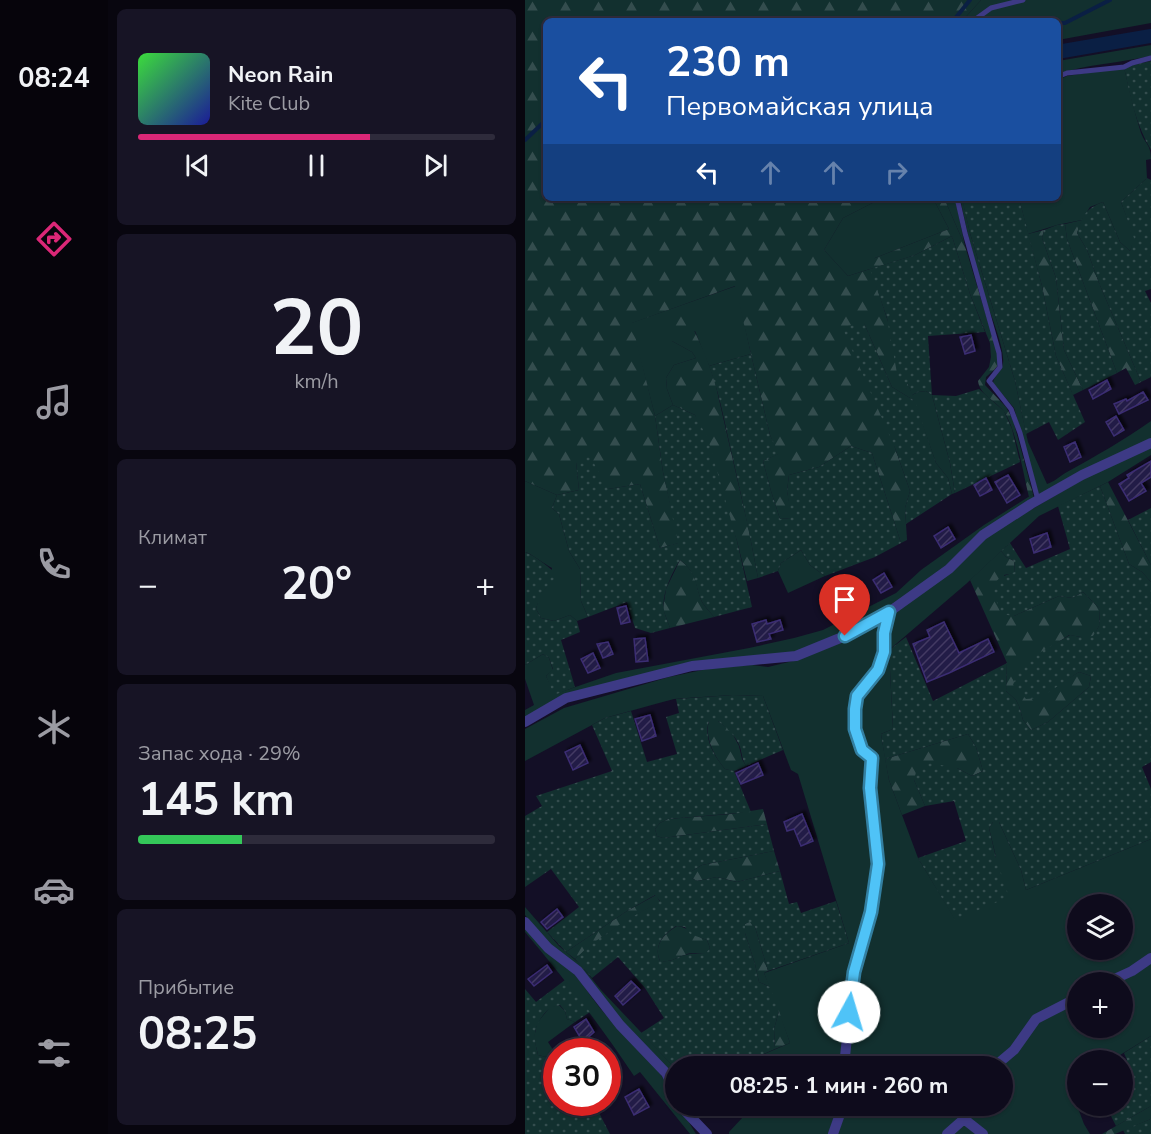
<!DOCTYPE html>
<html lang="ru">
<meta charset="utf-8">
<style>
body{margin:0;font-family:"Nunito Sans",sans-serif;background:#171425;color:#f1f3f6;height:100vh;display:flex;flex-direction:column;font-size:22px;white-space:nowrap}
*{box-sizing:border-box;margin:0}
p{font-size:20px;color:#9b9ba3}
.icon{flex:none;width:33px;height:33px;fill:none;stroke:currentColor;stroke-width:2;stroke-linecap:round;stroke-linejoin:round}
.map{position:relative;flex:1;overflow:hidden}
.details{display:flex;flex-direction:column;gap:9px;padding:9px;background:#08060f;width:417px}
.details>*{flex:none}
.banner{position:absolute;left:18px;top:18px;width:518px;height:183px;border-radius:9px;box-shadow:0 2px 4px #0004,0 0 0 2px #2e2b3b;background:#1a4fa0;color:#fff;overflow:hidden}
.buttons{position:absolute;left:542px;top:894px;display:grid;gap:12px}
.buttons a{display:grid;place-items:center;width:66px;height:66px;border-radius:50%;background:#0e0b1c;box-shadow:0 2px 4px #0004,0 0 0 2px #2e2b3b;font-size:30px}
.speed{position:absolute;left:18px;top:1038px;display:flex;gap:12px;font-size:30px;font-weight:700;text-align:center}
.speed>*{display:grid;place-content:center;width:78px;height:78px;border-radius:50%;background:#0e0b1c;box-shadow:0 2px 4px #0004,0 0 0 2px #2e2b3b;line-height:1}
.speed .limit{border:9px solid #d22;background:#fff;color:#111}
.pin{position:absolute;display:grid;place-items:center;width:51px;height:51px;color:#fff;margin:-62px -26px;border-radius:50% 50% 50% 0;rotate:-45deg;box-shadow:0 0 6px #0007}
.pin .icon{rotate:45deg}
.me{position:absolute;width:66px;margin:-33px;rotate:6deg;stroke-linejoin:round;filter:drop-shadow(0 0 4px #0008)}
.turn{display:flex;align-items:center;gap:21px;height:126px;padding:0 24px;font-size:27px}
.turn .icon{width:78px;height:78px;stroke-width:2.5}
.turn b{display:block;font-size:42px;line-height:51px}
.lanes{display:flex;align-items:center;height:57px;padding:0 24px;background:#0003;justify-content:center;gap:30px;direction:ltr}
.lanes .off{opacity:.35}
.big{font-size:45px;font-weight:700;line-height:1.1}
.details .card{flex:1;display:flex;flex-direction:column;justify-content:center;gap:9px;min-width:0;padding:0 21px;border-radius:9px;background:#171425}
.details .dial{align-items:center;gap:0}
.dial b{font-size:78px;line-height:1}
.song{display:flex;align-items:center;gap:18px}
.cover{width:72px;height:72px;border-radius:9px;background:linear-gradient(135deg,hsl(120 70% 55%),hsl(240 70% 35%))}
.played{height:6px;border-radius:3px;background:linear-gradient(90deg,#db2777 65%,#2e2b3b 65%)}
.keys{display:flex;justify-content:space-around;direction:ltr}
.heat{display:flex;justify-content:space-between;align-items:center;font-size:33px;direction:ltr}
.charge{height:9px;border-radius:4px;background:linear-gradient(90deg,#34c759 29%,#2e2b3b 0)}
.trip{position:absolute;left:140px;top:1056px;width:348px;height:60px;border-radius:30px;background:#0e0b1c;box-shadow:0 2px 4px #0004,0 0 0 2px #2e2b3b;font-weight:700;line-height:60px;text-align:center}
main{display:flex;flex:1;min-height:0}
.menu{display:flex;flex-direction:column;width:108px;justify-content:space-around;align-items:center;background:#06040b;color:#9b9ba3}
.menu .icon{width:42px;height:42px}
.menu .on{color:#db2777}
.menu b{font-size:27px;color:#f1f3f6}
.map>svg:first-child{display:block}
.grass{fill:#12302f;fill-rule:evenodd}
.forest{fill:url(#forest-firs)}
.garden{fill:url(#garden-dots);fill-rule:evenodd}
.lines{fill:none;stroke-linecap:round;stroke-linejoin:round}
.stream{stroke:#0a1f44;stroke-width:4}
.canal{stroke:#0a1f44;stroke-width:14}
.building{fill:url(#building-hatch);stroke:#3b2d73;stroke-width:1.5;filter:url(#shadow)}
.service{stroke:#3d3a85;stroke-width:5}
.minor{stroke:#3d3a85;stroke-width:10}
.route-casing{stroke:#337fa1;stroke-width:15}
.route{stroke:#4fc3f7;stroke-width:10}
</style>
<main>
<nav class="menu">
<b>08:24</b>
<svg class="icon on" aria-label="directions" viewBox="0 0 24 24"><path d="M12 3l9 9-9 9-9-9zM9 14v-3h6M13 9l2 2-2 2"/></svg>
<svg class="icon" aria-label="music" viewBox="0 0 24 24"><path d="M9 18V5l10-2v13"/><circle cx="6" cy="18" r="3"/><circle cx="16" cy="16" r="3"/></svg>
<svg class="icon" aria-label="phone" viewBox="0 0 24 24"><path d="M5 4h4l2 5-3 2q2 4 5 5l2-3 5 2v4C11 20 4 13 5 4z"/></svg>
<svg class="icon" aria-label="climate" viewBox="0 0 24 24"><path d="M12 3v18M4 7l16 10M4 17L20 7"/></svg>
<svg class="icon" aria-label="car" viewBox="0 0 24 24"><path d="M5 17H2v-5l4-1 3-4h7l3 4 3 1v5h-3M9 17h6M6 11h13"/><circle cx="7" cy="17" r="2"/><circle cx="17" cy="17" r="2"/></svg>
<svg class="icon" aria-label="filters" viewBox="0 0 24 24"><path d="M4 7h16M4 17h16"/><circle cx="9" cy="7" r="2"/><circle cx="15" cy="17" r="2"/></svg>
</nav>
<section class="details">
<div class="card">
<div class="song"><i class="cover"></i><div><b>Neon Rain</b><p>Kite Club</p></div></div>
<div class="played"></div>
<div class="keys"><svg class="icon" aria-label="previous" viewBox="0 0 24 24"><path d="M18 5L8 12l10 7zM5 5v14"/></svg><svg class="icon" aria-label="pause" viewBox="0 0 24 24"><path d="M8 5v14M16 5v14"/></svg><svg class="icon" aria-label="next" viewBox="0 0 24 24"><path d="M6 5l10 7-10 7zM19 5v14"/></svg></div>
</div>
<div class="card dial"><b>20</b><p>km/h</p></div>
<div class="card"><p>Климат</p>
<div class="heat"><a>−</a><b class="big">20°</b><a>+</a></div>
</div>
<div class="card"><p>Запас хода · 29%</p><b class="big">145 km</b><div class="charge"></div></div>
<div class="card"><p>Прибытие</p><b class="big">08:25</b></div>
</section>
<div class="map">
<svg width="626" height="1134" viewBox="0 0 626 1134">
<defs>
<pattern id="forest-firs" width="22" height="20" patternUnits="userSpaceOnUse" patternTransform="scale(1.5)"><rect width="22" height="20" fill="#12302f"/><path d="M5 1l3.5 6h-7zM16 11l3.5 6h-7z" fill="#344d4e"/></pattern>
<pattern id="garden-dots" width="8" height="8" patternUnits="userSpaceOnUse" patternTransform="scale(1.5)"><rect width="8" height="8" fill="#12302f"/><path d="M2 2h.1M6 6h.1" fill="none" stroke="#344d4e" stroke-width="1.8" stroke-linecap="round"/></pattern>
<pattern id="building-hatch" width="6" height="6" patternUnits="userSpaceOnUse" patternTransform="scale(1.5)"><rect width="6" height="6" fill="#241b47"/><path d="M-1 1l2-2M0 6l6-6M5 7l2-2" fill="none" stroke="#433b63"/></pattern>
<filter id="shadow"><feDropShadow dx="3" dy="-3" stdDeviation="1.5" flood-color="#0009"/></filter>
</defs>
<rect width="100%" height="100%" fill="#130f26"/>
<path class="grass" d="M456 0H626V23L533 40 532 21H437Z
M626 45V56C595 63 562 64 533 74V61Z
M599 67C604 89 609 111 616 133 621 145 626 145 626 159L621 160 622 178 596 202 610 238 605 251 595 242 578 202 565 207 557 220 532 225 503 234 494 198H532L533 80 542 76Z
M357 198H408L424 229 350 258 345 269 323 276 299 250 318 218Z
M419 198H430L440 246Z
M435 198H455L438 202 445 233 490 381 503 442 522 484C529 482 535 476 542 472 571 456 599 440 626 421V439L514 495 489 408 468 383C469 375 477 371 478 363 480 350 466 315 461 301 451 267 442 233 435 198Z
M211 286 226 354 184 366 170 331 147 341 167 352 171 358 149 365 141 378 142 389 148 405 130 416 106 323Z
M401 391 407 395 425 463 430 493 427 494 423 478 411 463 387 395 393 392Z
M626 446V455L583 482 514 516 441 584 364 650 368 729 356 734 364 780 393 858 430 919 471 857 464 828 468 822H474L496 870 501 890 626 839V1036L587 1060H552V1082L545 1087 559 1124 565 1134H204V1132L218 1117 216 1111 190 1118 170 1110 167 1106H477V1066H211L265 1043 239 973 324 943 273 774 266 770 238 696 208 695 162 698 149 699 134 703 80 718 0 761V729L39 708 144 677 187 668 227 665 243 667 272 660 325 638 470 531 560 478ZM552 904H597V950H552ZM552 982H597V1028H552Z
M0 481 32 495 27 508 34 514 44 551 55 569 56 601 63 617 52 621 45 615 29 621 16 618 11 609 14 597 24 583 27 568C19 564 7 554 0 552Z
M508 494 509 498 422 567 361 609 317 633 270 652 168 665 41 695 0 719V710L9 705 0 679V665L18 654 24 658 28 670 21 676 30 694 91 673 224 648 269 638 298 630 371 593 396 570 459 525Z
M276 550 285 565 300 576 263 593 253 571 256 563Z
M0 907 34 946 55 964 76 990 150 1068V1080L22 942 0 915Z
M0 927C16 943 35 958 50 975 61 988 70 1003 81 1015 99 1036 150 1079 150 1106H154L171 1134H165L115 1072 109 1076C75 1025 39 978 0 932Z
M34 1005 40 1011 42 1019 50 1022 23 1042 30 1053 21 1057 13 1055 9 1038 12 1023 25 1007Z"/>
<path class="forest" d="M0 0H456L437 21H21V198H357L318 218 299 250 323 276 345 269 346 261 350 258 424 229 408 198H419L440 246 472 352 474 364 469 370 461 377 460 385 481 407 488 420 508 494 504 497C498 473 492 433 480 413 472 401 455 396 453 381L464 367 466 357 465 343 445 294 427 236 390 255 346 269 383 384 390 401 367 387 339 323 370 448 385 491 380 508 382 540 376 543 347 453 326 446 294 467 264 475 262 491 267 518 255 519 246 491 238 461 253 454 245 435 210 286 107 323 130 416 138 472 154 543 135 548 115 484 83 489 51 462 54 490 32 495 0 481Z
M557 220 552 233 562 250 574 283 616 382 610 385 601 368 592 373 542 239 540 224Z
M519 230 517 238 531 278 539 350 558 390 548 395 531 356 517 286 503 234Z
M162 315 180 354 190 382 223 526 233 578 222 581 212 541 170 415 148 405 142 389 141 378 149 365 171 358 167 352 147 341 143 328 152 316Z
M583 482 626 565V582L617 572 604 564 575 486Z
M476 551 481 557 489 561 490 573 479 575 489 616 534 596 547 598 558 592 575 609 574 626 568 637H556L544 635 526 647 536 683 554 672 566 676 564 687 523 722 506 730 498 720 494 706 491 700 481 691 482 663 445 580Z
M155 560C174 575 169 583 177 602 180 607 185 612 189 617L145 628 138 609 141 589Z
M184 721H193L206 731 214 746 217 759 221 766 209 771 200 769C190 757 179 738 184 721Z
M443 734 451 747 458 771 447 776 432 768 389 780 400 806 377 815 364 780 360 759Z
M238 809 242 824 138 838 132 836 130 829 135 823 143 819 206 814Z
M249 851 255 871 212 882 192 877 172 881 167 878V871L177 865Z
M131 895 135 902C104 918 76 936 50 959L41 952 102 911Z
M225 921 230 927 243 971 239 973 245 987 234 982 230 964 220 933V924Z
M152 926C166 928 168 936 182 940L185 948 181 954C174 954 166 952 160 955 149 958 149 962 135 961 128 945 139 934 152 926Z
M254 1011 265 1043 250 1049 249 1029Z
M626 1106V1119L590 1134H577Z"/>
<path class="garden" d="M626 61V150C611 125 605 96 599 67Z
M622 178 626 180V289L620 291 626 303V377L616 382 574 283 562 250 552 233C558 215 560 209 578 202L595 242 605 251 609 238 596 202Z
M455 198H494L517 286 531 356 560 422 533 440 524 422 501 434 490 381 445 233 438 203Z
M540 224 542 239 592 373 558 390 539 350 531 278 517 238 519 230 532 225Z
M427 236 445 294 460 332 403 336 407 395 431 396 454 389 479 411 487 429 495 462 430 493 425 463 407 395 401 391 393 392 387 395 383 384 373 379 362 318 345 269 390 255Z
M339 323 367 387 390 401 411 463 423 478 427 494 381 524 380 508 385 491 370 448 317 327Z
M226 354 245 435 254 454 238 461 246 491 255 519 266 518 262 491 264 475 294 467 326 446 347 453 376 543 350 557 300 576 285 565 276 550 256 563 253 571 233 578C225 534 215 490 205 446 199 419 194 392 184 366Z
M148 405 170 415 183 439 212 541 227 607 189 617C185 612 180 607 177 602 169 584 173 574 155 560 147 573 136 595 139 610 140 616 143 622 145 628L126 633 110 628 102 602 63 617 56 601 55 569 44 551 34 514 27 508 32 495 54 490 51 462 65 456 83 489 115 484 135 548 153 543 138 472 130 416Z
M575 486 604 564 617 572 626 582V762L617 767 626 789V839L501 890 496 870 474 822H468L464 828 471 858 484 897 430 920 393 858 441 841 429 801 400 806 389 780 391 772 405 763 432 768 447 776 458 771 451 747 443 734 360 759 356 734 368 729 364 650 381 637 408 701 482 663 481 691 491 700 494 706 498 720 506 730 523 722 564 687 566 676 554 672 515 698 501 699 488 685 493 670 502 660 545 635 556 637 568 636 574 626 575 609 558 592 547 598 534 596 489 616 476 614 467 588C472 577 478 576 490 572L489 561 481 557 476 551 485 543 501 568 545 549 533 506Z
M626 508V565L603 520Z
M0 552C10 556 26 568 33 576 21 585 15 595 11 609L16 618 29 621 45 615 52 621 55 632 36 640 50 687 29 695 21 676 28 669 24 658 18 654 0 665Z
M208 695 238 696 258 750 221 766C217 759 217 754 215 747 211 736 202 728 193 721H184C178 738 190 757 200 769L209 771 226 812 143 819 135 823 130 829 132 836 138 838 242 824 249 851 177 865 167 871V878L172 881 192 877 212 882 255 871 264 904 272 902 276 913 311 901 324 943 243 971 230 927 225 922 220 924V933L230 964 234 982 245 987 254 1011 249 1029 250 1049 211 1066H150V1068L116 1033 139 1018 120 988 93 957 67 978 50 959 65 945 100 921 135 901 130 895 102 911 41 952 22 932 54 907 26 869 0 887V816L17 806 11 796 87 771 67 725 80 718 106 711 122 762 152 754 141 717 154 713 151 699ZM151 926 160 927 165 934 182 940 185 948 181 953C174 954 166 953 160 955 149 958 149 962 135 961 128 945 139 934 151 926Z
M40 980 65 1012 50 1022 42 1019 40 1011 35 1005C26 1007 24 1008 19 1014 7 1029 9 1038 13 1055L21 1057 30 1053 31 1056 32 1102 69 1103 85 1134H0V989L11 1002Z
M626 1036V1106L591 1126 581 1106H597V1063L602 1060 599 1053Z
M626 1119V1134H600L598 1130Z"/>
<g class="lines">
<path class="stream" d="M428 21 445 0
M532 23H540L585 0
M0 140 21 120"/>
<path class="canal" d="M532 52 626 36"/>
</g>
<path class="building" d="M446 335 450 351 440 354 435 337Z
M582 380 586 389 568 399 564 390Z
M618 392 623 400 594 414 589 404 601 399 602 401Z
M591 416 599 430 589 436 581 422Z
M550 442 556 457 545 462 539 447Z
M626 461V477L616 483 621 491 604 501 594 484 604 478 602 475Z
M483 475 495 495 482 503 470 482Z
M461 478 467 490 455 496 449 485Z
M423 527 430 539 416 548 409 536Z
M522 533 526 547 509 553 505 539Z
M359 573 367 587 356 593 348 580Z
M101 606 105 622 96 624 92 608Z
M241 620 242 624 255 620 258 630 244 634 246 639 232 642 227 624Z
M419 622 434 653 463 639 469 652 424 673 402 682 388 644 405 637 402 630Z
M120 638 123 661 111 662 109 639Z
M83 642 88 654 78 658 72 644Z
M68 653 75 668 63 673 56 659Z
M125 715 131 736 117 741 110 719Z
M55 745 63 763 48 770 40 752Z
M233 763 238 775 216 784 211 773Z
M277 814 288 841 276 846 269 829 262 831 259 822Z
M32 909 38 917 22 929 16 922Z
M22 965 27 972 9 986 3 979Z
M106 981 115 990 98 1005 90 996Z
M61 1019 69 1032 58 1042 49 1027Z
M114 1089 124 1107 109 1115 100 1097Z"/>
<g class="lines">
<path class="service" d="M448 21 466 8 498 0
M532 77 542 73 599 67 607 63 626 58
M432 198 440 233 474 353 475 367 464 381 486 409 495 433 513 500"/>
<path class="minor" d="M0 722 41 698 167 666 271 656 320 636 364 612 424 569 458 535 506 504 557 475 626 443
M0 922 23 948 53 971 95 1025 141 1073 150 1091
M583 982 607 971 626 958
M319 1066 329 972 346 912 353 864 345 788 347 758 337 750 331 729 330 709 332 696 353 670 359 652V633L364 612
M473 1066 476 1061 489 1050 511 1019 552 998
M158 1106 160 1111 182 1134
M439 1119 458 1134
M308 1134 314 1117 315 1106
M422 1134 439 1119 450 1106"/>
</g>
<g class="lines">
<g class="route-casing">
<path id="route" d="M320 636 364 612 359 633V652L353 670 332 696 330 709V729L337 750 347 758 345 788 353 864 346 912 329 972 324 1012"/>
</g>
<use href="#route" class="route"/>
</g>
</svg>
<div class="buttons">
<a><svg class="icon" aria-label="layers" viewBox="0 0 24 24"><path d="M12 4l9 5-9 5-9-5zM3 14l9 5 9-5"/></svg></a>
<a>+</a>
<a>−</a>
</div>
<div class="speed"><div class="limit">30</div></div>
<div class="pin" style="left:320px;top:636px;background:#d93025"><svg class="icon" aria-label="arrive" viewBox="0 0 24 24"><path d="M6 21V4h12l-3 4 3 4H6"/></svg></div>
<svg class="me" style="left:324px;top:1012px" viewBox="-20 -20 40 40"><circle r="19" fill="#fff"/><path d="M0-13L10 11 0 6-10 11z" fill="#4fc3f7"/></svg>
<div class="trip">08:25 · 1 мин · 260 m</div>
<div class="banner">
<div class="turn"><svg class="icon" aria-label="left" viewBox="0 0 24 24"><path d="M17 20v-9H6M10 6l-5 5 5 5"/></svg><div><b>230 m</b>Первомайская улица</div></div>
<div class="lanes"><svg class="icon" aria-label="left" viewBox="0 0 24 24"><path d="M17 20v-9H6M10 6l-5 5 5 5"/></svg><svg class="icon off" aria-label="ahead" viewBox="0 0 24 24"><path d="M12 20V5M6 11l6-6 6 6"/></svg><svg class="icon off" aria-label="ahead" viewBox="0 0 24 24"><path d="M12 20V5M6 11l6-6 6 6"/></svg><svg class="icon off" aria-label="right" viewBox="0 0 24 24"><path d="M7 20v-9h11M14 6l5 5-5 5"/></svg></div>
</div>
</div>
</main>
